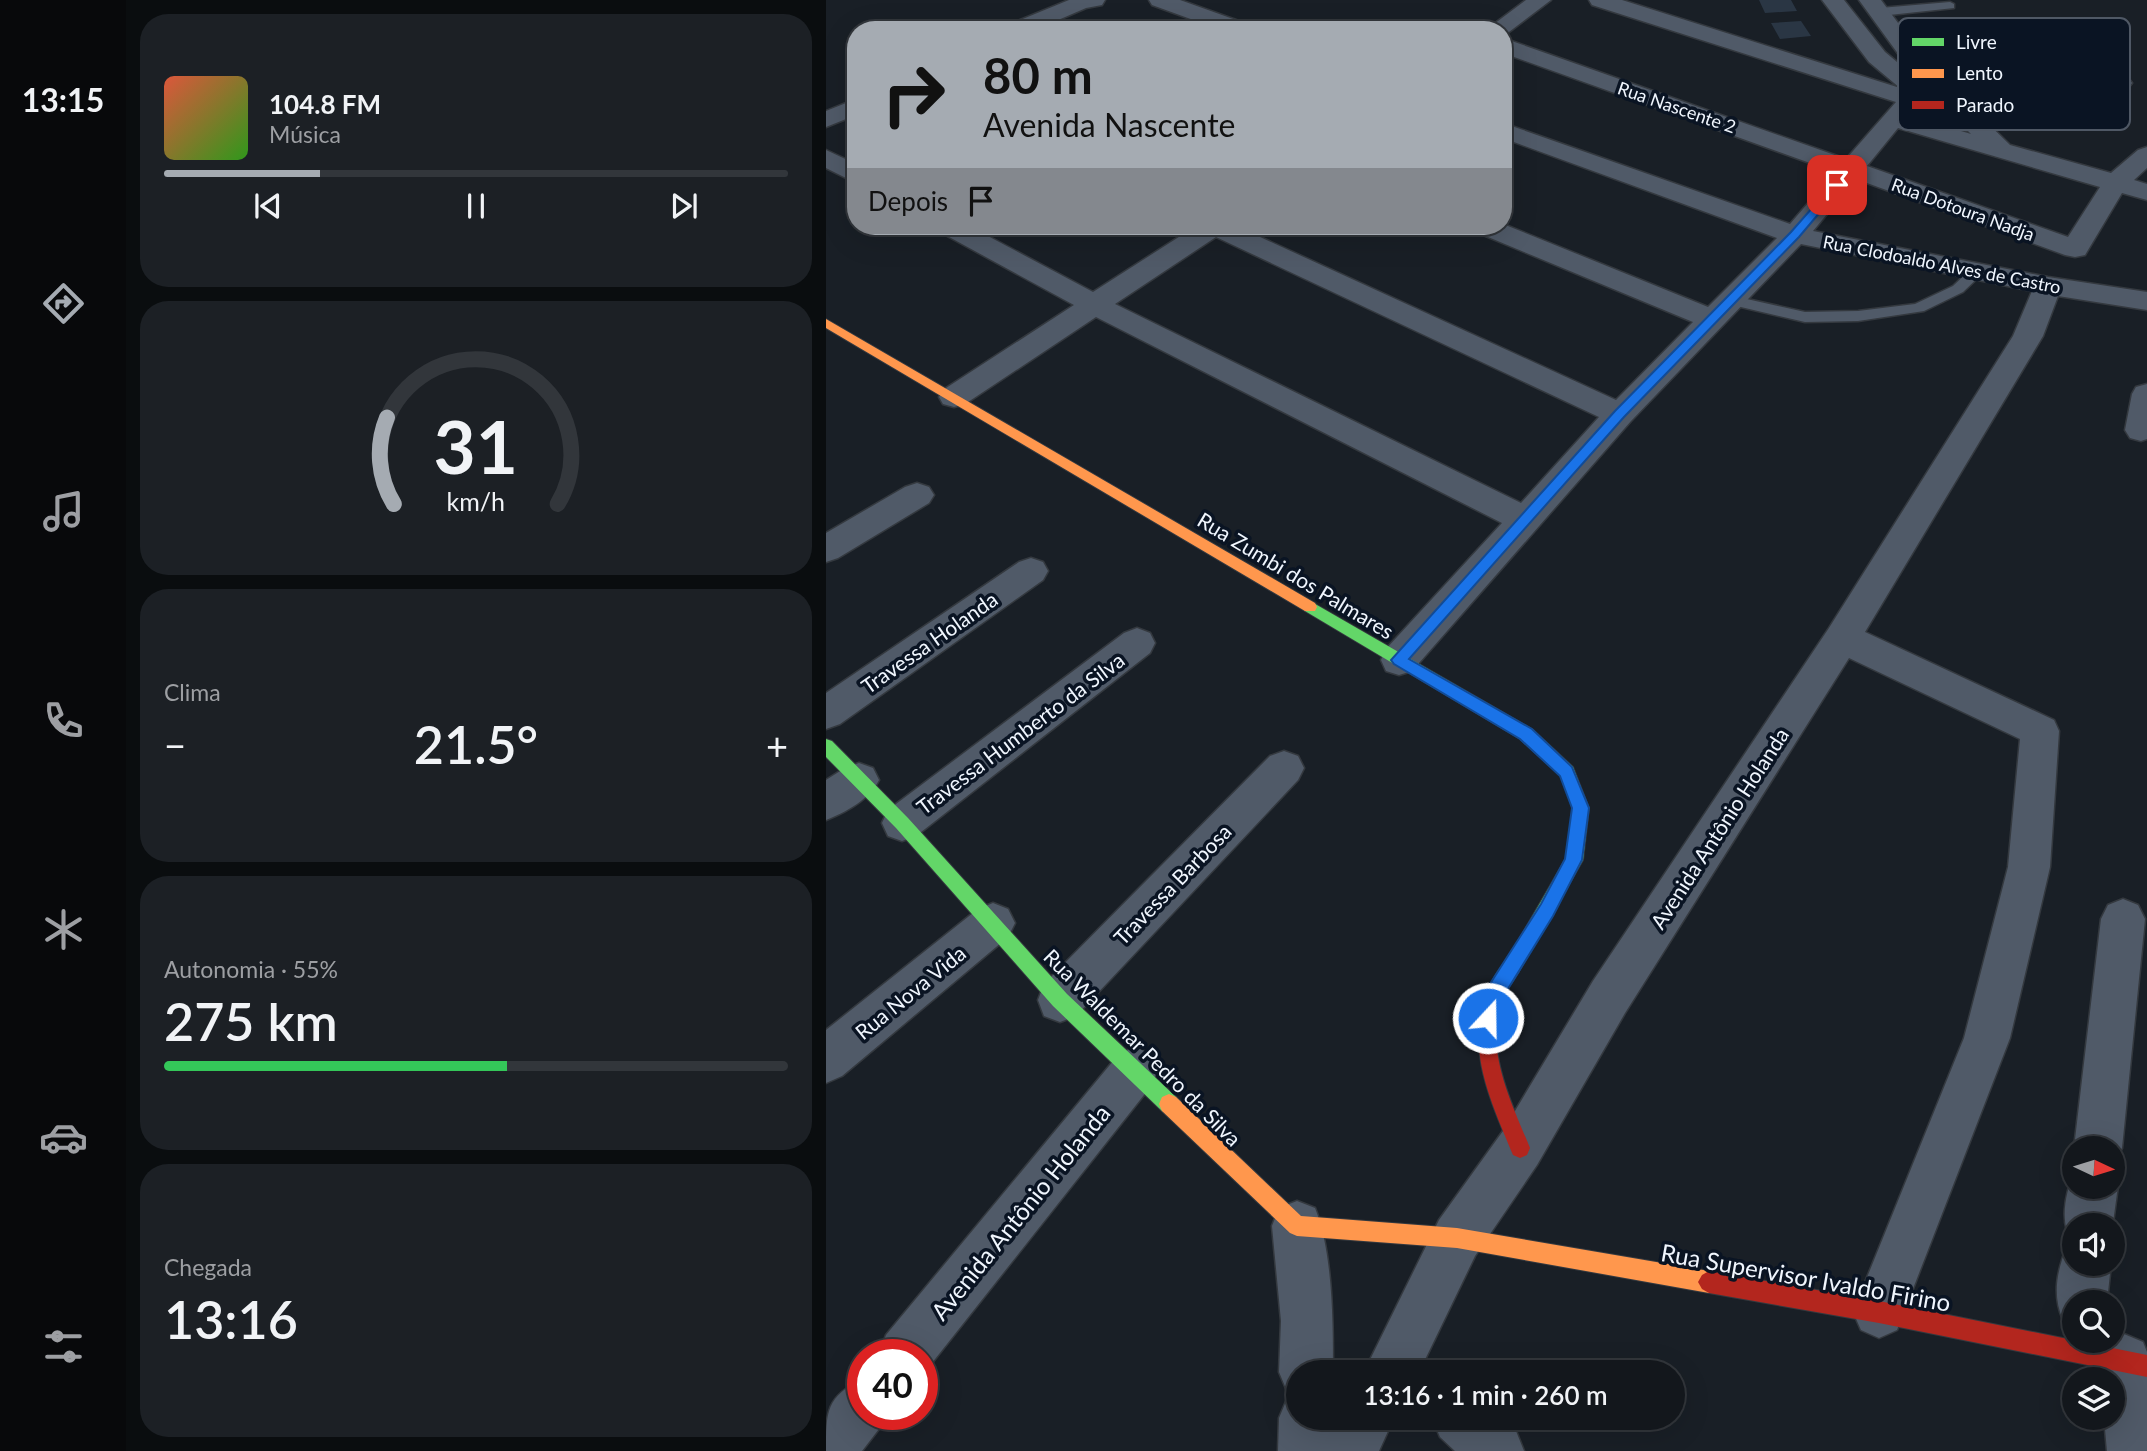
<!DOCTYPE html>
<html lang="pt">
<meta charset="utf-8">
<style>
body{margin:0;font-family:Lato,sans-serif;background:#1c2025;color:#f1f3f6;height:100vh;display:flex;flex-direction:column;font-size:26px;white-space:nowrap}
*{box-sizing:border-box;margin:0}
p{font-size:23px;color:#9d9fa3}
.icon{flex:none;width:38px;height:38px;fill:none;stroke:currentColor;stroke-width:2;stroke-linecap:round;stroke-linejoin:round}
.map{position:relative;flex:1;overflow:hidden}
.details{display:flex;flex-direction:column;gap:14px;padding:14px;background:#0a0d0f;width:700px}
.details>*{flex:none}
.banner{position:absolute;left:21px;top:21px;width:665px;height:214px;border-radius:28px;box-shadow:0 7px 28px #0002,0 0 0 2px #32363b;background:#a5abb2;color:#111;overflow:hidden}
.needle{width:46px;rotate:94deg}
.fabs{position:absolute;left:1236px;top:1136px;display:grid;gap:14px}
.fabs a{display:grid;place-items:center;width:63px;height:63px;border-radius:50%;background:#13171c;box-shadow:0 7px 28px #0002,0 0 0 2px #32363b;font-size:35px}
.speed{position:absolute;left:21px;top:1339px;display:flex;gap:14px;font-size:35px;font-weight:700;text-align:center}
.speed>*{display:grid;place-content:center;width:91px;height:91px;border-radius:50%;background:#13171c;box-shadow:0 7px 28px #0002,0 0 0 2px #32363b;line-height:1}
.speed .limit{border:10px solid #d22;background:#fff;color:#111}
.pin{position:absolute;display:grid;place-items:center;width:60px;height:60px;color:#fff;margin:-30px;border-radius:14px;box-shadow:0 4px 10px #0006}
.me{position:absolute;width:77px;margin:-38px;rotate:21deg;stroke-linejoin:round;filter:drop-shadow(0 0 5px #0008)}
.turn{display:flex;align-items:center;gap:24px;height:147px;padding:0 21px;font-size:32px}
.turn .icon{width:91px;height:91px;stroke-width:2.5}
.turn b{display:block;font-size:49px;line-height:60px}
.then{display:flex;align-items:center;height:66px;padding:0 21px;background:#0003;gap:14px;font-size:26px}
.big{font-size:52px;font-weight:600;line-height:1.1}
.details .tile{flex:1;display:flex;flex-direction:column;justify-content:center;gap:10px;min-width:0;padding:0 24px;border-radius:28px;background:#1c2025}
.details .dial{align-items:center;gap:0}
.dial svg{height:182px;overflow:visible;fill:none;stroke:#32363b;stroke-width:7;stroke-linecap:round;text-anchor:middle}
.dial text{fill:#f1f3f6;stroke:none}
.song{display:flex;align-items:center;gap:21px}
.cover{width:84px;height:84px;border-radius:10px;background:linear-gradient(135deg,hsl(10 70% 55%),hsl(110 70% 35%))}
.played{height:7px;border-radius:4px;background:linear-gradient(90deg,#a5abb2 25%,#32363b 25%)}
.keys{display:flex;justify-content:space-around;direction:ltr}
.heat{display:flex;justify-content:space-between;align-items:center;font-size:38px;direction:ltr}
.charge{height:10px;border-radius:5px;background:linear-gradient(90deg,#34c759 55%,#32363b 0)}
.trip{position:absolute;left:460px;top:1360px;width:399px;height:70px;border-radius:35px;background:#13171c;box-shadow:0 7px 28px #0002,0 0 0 2px #32363b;font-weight:600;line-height:70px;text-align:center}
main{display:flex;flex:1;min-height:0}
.tabs{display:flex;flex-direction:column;width:126px;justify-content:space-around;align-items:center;background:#08090b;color:#9d9fa3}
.tabs .icon{width:49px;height:49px}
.tabs .selected{color:#a5abb2}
.tabs b{font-size:32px;color:#f1f3f6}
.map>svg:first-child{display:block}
.green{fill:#492915}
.building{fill:#2a3644}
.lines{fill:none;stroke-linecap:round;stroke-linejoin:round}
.lane-casing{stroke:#34393f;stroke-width:3}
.street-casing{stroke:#34393f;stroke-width:3}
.fast-casing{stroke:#34393f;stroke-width:2}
.slow-casing{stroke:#34393f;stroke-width:2}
.jam-casing{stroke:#34393f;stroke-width:2}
.lane{fill:#505a68;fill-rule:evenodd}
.street{fill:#505a68;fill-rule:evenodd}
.fast{fill:#63d668;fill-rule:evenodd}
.slow{fill:#ff974d;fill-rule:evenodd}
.jam{fill:#b3261e;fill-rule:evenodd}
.route{fill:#1a73e8;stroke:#114b97;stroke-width:2}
.labels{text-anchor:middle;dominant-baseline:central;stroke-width:7;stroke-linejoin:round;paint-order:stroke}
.far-street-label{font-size:18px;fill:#f0f6fe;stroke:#0a1423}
.street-label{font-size:21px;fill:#f0f6fe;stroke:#0a1423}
.near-street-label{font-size:24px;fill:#f0f6fe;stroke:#0a1423}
.key{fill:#0a1423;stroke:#4f5865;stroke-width:2}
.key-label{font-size:19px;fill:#f0f6fe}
</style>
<main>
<nav class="tabs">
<b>13:15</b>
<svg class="icon selected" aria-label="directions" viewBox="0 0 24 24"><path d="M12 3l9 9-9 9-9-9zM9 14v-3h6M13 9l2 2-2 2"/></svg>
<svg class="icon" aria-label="music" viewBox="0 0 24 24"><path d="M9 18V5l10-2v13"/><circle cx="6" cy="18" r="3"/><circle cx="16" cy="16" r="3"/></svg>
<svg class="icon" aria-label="phone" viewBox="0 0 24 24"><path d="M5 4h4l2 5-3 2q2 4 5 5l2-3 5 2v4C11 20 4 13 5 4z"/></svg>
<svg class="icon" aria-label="climate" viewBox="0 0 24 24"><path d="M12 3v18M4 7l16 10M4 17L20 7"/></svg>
<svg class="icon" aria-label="car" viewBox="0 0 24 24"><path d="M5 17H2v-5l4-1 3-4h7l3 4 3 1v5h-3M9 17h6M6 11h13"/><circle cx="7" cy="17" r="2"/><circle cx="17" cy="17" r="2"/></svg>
<svg class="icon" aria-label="filters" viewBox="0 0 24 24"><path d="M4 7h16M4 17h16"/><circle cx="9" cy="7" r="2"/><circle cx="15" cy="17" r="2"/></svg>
</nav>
<section class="details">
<div class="tile">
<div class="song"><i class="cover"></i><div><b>104.8 FM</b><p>Música</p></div></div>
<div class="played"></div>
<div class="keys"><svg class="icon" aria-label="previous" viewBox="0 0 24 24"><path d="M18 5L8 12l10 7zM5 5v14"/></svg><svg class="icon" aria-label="pause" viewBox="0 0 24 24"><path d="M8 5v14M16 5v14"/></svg><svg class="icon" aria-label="next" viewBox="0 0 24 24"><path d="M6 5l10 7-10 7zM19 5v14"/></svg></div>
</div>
<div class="tile dial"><svg viewBox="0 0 100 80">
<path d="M14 69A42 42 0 1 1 86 69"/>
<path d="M14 69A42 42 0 0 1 11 31" stroke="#a5abb2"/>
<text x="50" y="56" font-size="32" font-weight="700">31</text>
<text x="50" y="72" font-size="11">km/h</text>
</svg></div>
<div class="tile"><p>Clima</p>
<div class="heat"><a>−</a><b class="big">21.5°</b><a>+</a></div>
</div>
<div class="tile"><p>Autonomia · 55%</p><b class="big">275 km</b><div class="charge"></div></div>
<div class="tile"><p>Chegada</p><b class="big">13:16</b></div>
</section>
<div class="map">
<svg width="1321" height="1451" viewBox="0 0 1321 1451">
<rect width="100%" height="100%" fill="#191f26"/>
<path class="green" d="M1108 93 1152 133 1092 121Z"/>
<path class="building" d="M933 0H965L971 11 939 13Z
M975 21 985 36 954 39 945 23Z"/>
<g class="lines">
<g class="lane-casing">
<path id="lane" d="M1124 2 1128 4V8L1054 16 1048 12 1054 8Z
M1151 266 1159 271 1137 292 1098 311 1032 321 979 322 898 303 895 300 903 295 979 312 1032 311 1089 304 1127 286 1146 268Z"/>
</g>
<g class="street-casing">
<path id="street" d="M243 0H279L276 5 260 8 209 30H179L182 25Z
M323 0H354L424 25 427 30H395L326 5Z
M700 0H725L679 35 677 30H660Z
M763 0H796L1074 88 1043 62 996 0H1018L1059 52 1089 77 1033 0H1055L1092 50 1255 33 1263 35 1266 40 1263 45 1255 47 1102 62 1126 88 1294 76 1302 78 1306 83 1302 88 1294 90 1140 102 1184 145 1285 173 1312 150 1321 147V168L1308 180 1321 184V200L1296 193 1259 255 1249 257 1239 255 1030 179 987 231 1222 277 1321 292V310L1232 296 1217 336 1039 632 1228 720 1233 731 1224 867 1184 1038 1071 1330 1053 1338 1035 1330 1027 1312 1138 1038 1182 867 1194 739 1023 658 799 1013 711 1165 649 1256 593 1372H538L613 1220 677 1131 767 981 1003 628 1187 336 1206 291 975 244 805 421 586 671 573 675 560 671 555 660 560 649 676 523 270 317 139 404 128 407 117 404 113 397 117 390 248 305 114 232 110 226H143L267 292 370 226H410L790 400 867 322 650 232 646 226 677 224 882 307 951 238 677 138V123L964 224 1009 172 677 53V38L1020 159 1070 102 766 5ZM1105 94 1145 134 1084 116ZM1072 128 1274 187 1242 237 1041 166ZM390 237 773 417 695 503 289 304Z
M30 99V115L0 127V111Z
M0 150 30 164V183L0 168Z
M1321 384V439L1315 441 1304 438 1299 430 1306 394 1310 387Z
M91 483 103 487 108 495 103 503 12 558 0 562V533L79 487Z
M205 558 217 562 222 571 217 580 14 724 0 729V693L193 562Z
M311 628 324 633 329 643 324 653 90 836 76 841 62 836 56 823 62 810 298 633Z
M458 751 472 756 478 768 472 780 250 1016 234 1022 218 1016 212 1000 218 984 444 756Z
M33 763 47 768 53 780C43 800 20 812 0 820V780L19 768Z
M1297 899 1312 905 1319 919 1296 1148 1286 1166V1148H1248L1275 919 1282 905Z
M167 903 182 909 189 923 182 937 16 1076 0 1083V1030L152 909Z
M309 1047 325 1054 332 1070 325 1086 98 1373 96 1354H53L60 1335 293 1054Z
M1248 1173V1186H1286V1173L1292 1186 1286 1230V1225H1248V1264H1285L1281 1302H1248V1325L1237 1320C1226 1295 1231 1271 1241 1246L1247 1243C1233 1224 1239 1194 1248 1173Z
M471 1201 489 1208C507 1253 507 1323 507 1372H472V1418H507V1424L511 1418H568L553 1451H452L453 1418 461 1399 470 1395 461 1391 453 1372 455 1321 446 1226 453 1208Z
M1298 1334 1317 1342 1321 1352V1451H1281L1278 1418H1286V1379H1273L1271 1361 1279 1342Z
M37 1379V1414H61L56 1425 36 1451H0C0 1412 0 1396 37 1379Z
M606 1418H674L690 1431 698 1451H629L614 1437Z"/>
</g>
<g class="fast-casing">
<path id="fast" d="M484 601 706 729 747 767 763 808 757 860 692 973 686 976 680 973 677 967 740 858 747 808 735 776 694 739 479 611 477 607Z
M0 739 6 741 82 818 241 994 350 1097 353 1104 350 1111 343 1114 336 1111 227 1006 70 828 0 757Z"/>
</g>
<g class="slow-casing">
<path id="slow" d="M0 319 489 603 491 607 489 611H479L0 328Z
M343 1094 350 1097 475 1216 631 1228 883 1271 890 1275 894 1282 890 1289 883 1293 631 1248 471 1236 464 1233 336 1111 333 1104 336 1097Z"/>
</g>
<g class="jam-casing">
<path id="jam" d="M686 958 692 961 695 967C691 977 683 985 678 995 656 1046 685 1101 704 1148L701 1155 694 1158 687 1155C665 1101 637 1045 663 988 668 977 675 963 686 958Z
M883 1271 1053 1301 1321 1355V1377L1053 1323 883 1293 876 1289 872 1282 876 1275Z"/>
</g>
<use href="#lane" class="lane"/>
<use href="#street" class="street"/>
<use href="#fast" class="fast"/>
<use href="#slow" class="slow"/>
<use href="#jam" class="jam"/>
</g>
<path class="route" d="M1008 183 1017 185 973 237 798 417 583 659 706 729 746 767 763 808 756 860 727 916 677 997 668 1024 662 1027 655 1024 652 1018 662 987 715 904 739 859 746 808 734 776 694 739 568 664 565 660 789 411 965 232Z"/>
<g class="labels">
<g class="far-street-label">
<text transform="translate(851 107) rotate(19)">Rua Nascente 2</text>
<text transform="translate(1137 209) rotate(20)">Rua Dotoura Nadja</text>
<text transform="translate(1116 264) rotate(11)">Rua Clodoaldo Alves de Castro</text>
</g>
<g class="street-label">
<text transform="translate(470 575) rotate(31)">Rua Zumbi dos Palmares</text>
<text transform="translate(103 642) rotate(-35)">Travessa Holanda</text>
<text transform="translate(194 733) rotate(-37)">Travessa Humberto da Silva</text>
<text transform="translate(893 828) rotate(-57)">Avenida Antônio Holanda</text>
<text transform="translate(346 884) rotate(-46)">Travessa Barbosa</text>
<text transform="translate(84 992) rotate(-39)">Rua Nova Vida</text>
<text transform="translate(317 1047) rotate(45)">Rua Waldemar Pedro da Silva</text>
</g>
<g class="near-street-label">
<text transform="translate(194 1212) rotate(-51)">Avenida Antônio Holanda</text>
<text transform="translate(980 1277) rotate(10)">Rua Supervisor Ivaldo Firino</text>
</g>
</g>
<rect x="1072" y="18" width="232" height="112" rx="10" class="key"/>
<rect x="1086" y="38" width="32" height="8" fill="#63d668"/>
<rect x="1086" y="69" width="32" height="9" fill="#ff974d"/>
<rect x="1086" y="101" width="32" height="8" fill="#b3261e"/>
<g class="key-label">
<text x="1130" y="49">Livre</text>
<text x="1130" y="80">Lento</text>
<text x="1130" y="112">Parado</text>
</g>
</svg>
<div class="fabs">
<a><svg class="needle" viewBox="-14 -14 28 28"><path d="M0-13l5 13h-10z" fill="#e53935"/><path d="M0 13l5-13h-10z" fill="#9d9fa3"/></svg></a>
<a><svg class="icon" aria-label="sound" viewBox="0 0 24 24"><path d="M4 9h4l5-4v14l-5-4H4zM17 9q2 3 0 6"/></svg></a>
<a><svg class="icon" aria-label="search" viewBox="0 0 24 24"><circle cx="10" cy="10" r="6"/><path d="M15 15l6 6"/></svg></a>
<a><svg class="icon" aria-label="layers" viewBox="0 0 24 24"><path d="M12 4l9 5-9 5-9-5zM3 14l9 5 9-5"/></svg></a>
</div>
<div class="speed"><div class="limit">40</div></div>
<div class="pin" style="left:1011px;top:185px;background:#d93025"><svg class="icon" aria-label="arrive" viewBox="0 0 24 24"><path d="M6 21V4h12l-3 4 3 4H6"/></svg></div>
<svg class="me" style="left:662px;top:1018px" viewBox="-20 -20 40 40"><circle r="17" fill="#1a73e8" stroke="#fff" stroke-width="3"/><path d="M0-11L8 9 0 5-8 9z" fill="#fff"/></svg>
<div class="trip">13:16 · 1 min · 260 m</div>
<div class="banner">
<div class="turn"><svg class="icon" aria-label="right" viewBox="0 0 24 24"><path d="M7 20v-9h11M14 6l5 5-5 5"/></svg><div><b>80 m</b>Avenida Nascente</div></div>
<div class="then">Depois<svg class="icon" aria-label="arrive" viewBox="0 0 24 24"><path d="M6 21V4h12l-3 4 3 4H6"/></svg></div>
</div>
</div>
</main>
